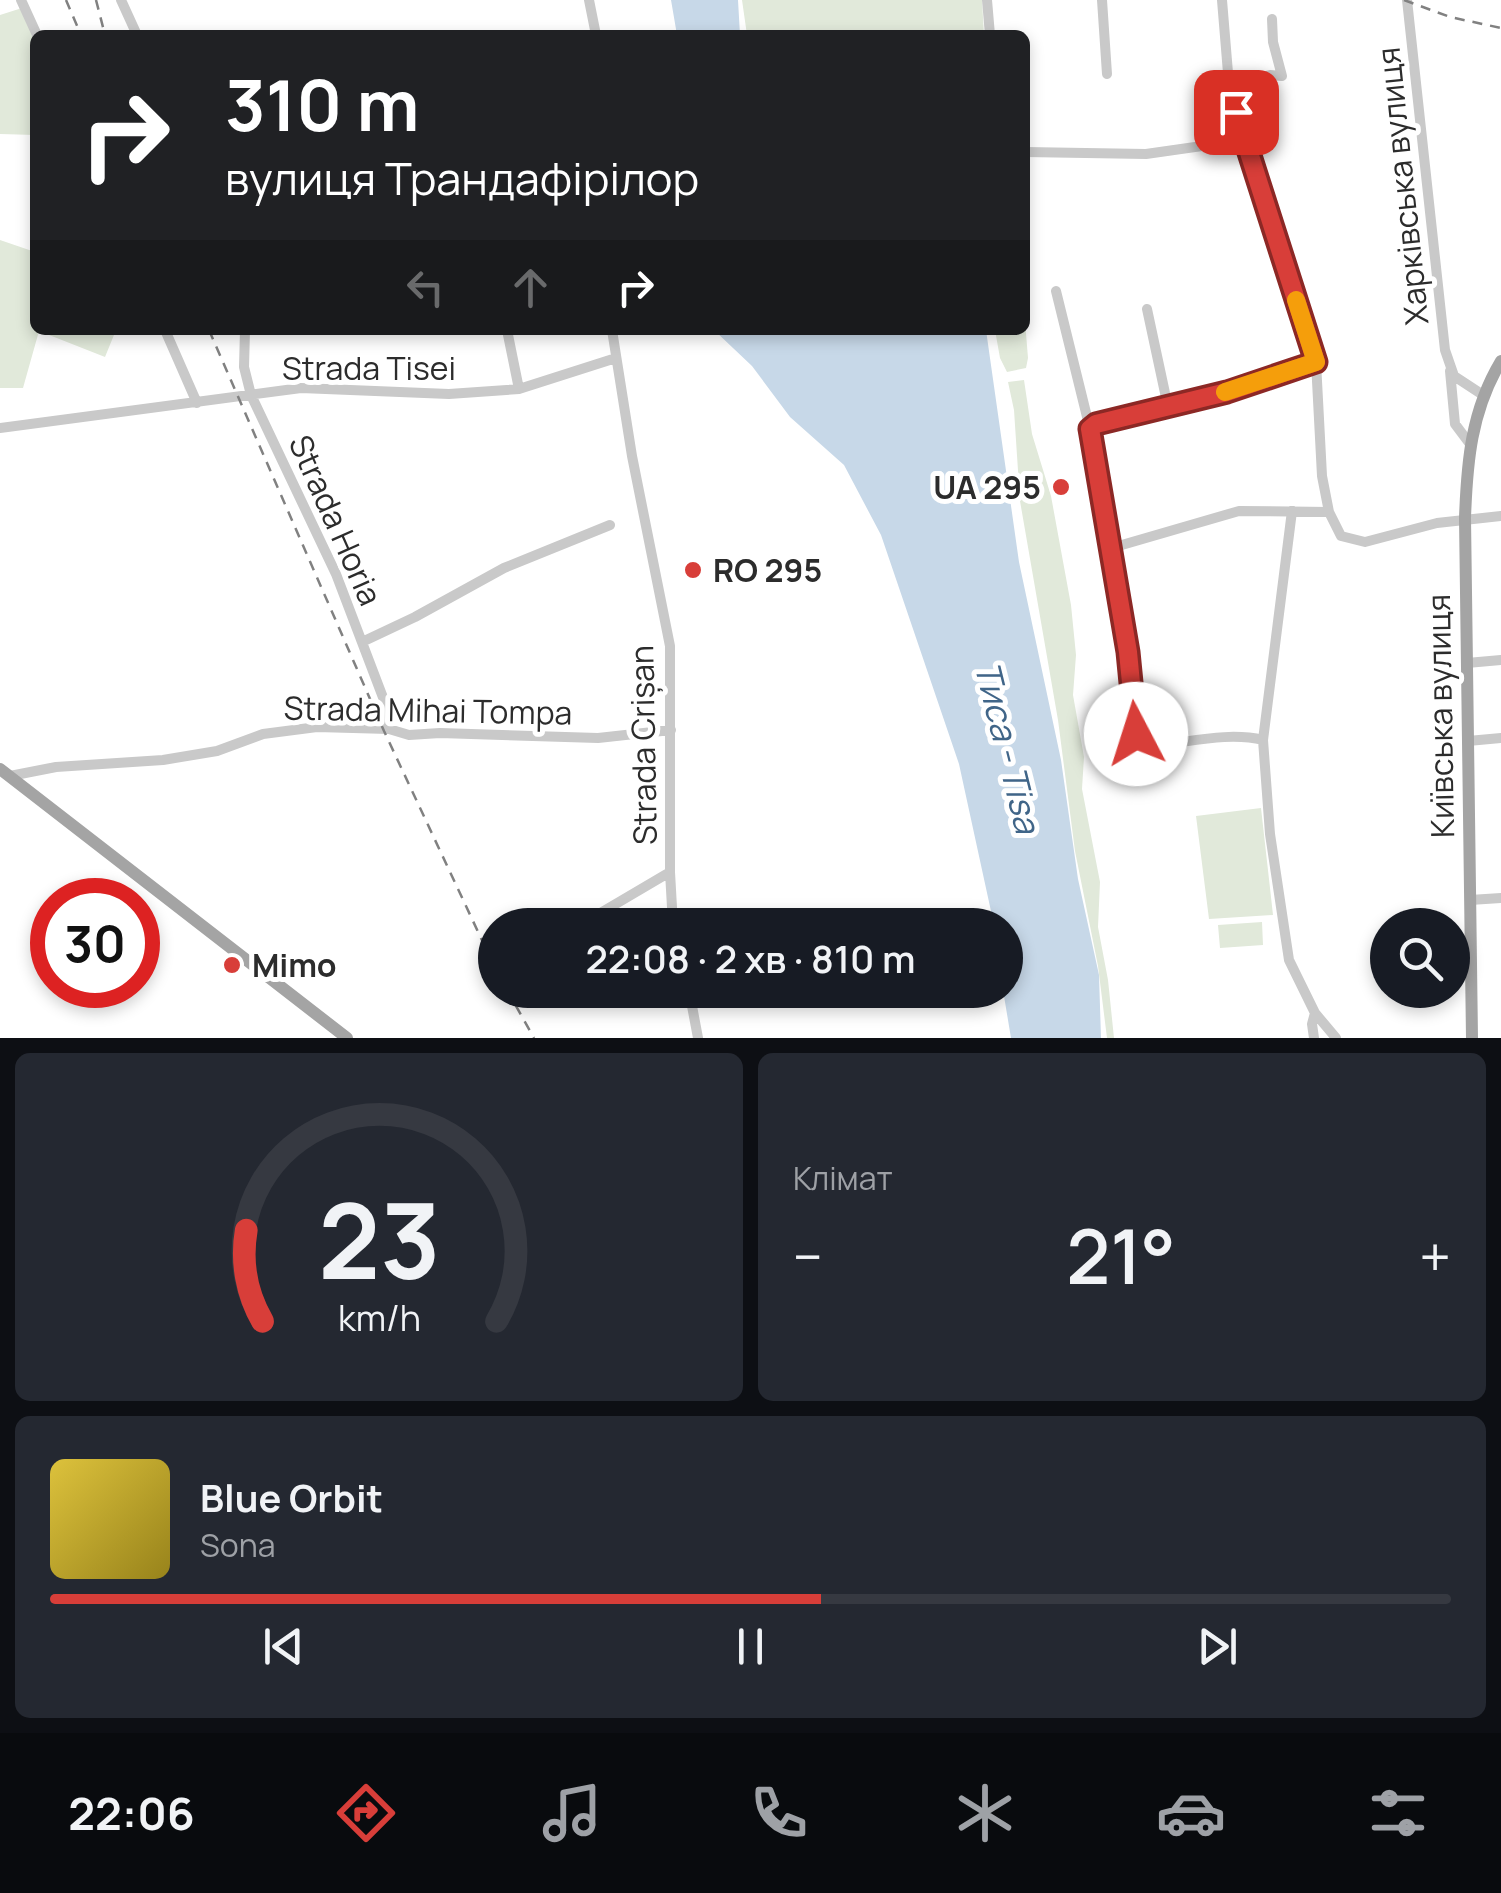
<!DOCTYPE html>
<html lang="uk">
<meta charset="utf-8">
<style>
body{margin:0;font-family:Manrope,sans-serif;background:#242831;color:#f1f3f6;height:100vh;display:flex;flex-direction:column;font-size:38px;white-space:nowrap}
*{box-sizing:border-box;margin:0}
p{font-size:32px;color:#9ea1a6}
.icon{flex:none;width:55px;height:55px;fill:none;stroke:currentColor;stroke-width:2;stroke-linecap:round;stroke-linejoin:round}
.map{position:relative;height:1038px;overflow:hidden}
.panel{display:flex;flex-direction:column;gap:15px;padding:15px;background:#0d0f14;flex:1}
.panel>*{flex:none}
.guide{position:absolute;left:30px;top:30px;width:1000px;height:305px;border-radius:15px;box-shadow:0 5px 15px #0003;background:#202124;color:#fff;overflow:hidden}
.fabs{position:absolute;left:1370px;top:908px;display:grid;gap:20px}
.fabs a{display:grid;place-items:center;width:100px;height:100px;border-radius:50%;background:#171b24;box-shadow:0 5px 15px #0003;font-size:50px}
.speed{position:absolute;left:30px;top:878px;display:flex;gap:20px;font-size:50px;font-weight:700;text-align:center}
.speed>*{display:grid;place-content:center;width:130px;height:130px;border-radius:50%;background:#171b24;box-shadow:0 5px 15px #0003;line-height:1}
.speed .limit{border:15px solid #d22;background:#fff;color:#111}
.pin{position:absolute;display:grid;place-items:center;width:85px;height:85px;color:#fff;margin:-42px;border-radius:20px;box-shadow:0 5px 15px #0006}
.me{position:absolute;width:110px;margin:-55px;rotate:355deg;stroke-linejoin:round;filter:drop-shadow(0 0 8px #0008)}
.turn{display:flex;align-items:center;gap:35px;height:210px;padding:0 30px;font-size:45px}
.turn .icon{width:130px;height:130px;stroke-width:2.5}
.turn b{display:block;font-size:70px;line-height:85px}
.lanes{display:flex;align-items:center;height:95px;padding:0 30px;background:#0003;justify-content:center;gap:50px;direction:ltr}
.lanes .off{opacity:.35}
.big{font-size:75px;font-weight:600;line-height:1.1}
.panel .tile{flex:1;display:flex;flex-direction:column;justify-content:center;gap:15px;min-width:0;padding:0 35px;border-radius:15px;background:#242831}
.panel .dial{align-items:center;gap:0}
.dial svg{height:260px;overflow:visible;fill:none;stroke:#363941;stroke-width:7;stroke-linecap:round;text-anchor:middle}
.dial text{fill:#f1f3f6;stroke:none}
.song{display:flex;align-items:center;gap:30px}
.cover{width:120px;height:120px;border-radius:15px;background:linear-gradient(135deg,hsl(50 70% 55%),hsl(50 70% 35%))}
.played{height:10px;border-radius:5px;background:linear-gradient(90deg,#d83e39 55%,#363941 55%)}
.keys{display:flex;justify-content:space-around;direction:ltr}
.heat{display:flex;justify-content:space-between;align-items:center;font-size:55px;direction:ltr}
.panel .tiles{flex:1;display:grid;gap:15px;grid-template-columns:1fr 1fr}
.tile:last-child{grid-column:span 2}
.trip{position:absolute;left:478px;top:908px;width:545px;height:100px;border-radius:50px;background:#171b24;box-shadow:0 5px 15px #0003;font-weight:600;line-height:100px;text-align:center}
.tab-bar{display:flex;height:160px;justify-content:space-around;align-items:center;background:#090b0e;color:#9ea1a6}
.tab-bar .icon{width:70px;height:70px}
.tab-bar .current{color:#d83e39}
.tab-bar b{font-size:45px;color:#f1f3f6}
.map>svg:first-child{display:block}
.green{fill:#e1e9da}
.water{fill:#c7d8e8}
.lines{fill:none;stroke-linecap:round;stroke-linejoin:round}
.minor{stroke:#c9c9c9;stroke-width:10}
.major{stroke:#a4a4a4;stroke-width:12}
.rail{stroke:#818181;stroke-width:2.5;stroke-dasharray:10 8;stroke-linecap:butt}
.route-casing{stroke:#8c2825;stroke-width:25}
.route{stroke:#d83e39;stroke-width:18}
.slow{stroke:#f59e0b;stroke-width:18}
.poi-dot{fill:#d83e39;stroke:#fff;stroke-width:4}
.labels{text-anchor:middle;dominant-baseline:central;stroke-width:10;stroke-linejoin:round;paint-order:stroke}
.street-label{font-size:32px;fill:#2c2c2c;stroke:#fff}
.poi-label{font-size:32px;font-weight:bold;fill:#2c2c2c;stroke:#fff;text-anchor:start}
.water-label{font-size:35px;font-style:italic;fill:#406588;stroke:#fff}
</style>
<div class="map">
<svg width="1501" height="1038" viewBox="0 0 1501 1038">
<rect width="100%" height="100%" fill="#fff"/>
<path class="green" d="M742 0H982L984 35H747Z
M22 8 35 40V135L0 134V15Z
M0 240 35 252V330H116L105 357 39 331 23 388H0Z
M1025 321 1028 358 1026 368 1007 372 1000 358 995 330H1025Z
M1024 380 1032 434 1051 496 1071 605 1076 655 1073 695 1084 757 1082 789 1100 882 1098 927 1108 980 1114 1038H1107L1098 966 1075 851 1058 720 1020 501 1014 410 1008 382Z
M1261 808 1273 915 1209 919 1196 816Z
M1262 922 1263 945 1220 948 1218 925Z"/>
<path class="water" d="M671 0H738L740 35H677Z
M714 330H986L1019 562 1061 760 1078 879 1099 975 1101 1038H1011L1003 990 1005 925H994L959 764 881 535 844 465 790 417 752 366Z"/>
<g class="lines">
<path class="minor" d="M21 0 37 35
M121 0 137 35
M589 0 596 35
M987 0 990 35
M1102 0 1107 74
M1222 0 1229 85 1244 140 1316 362 1322 476 1329 512
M1407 0 1445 350 1454 376 1483 395
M1229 85 1270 75 1282 76 1273 42 1272 19
M1025 152 1146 154 1244 140
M1056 291 1090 429 1128 652 1136 734 1146 746C1184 744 1225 731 1263 740
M1147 309 1168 407
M165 330 197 403
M245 330 244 367 251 395 336 574 387 708 389 729
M507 330 519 389
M612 330 632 456 670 646V872L673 925
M1450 371 1455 424 1470 444
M0 428 301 388 449 394 519 389 616 358
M1090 429 1096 424 1227 392 1316 362
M1292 511 1263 740 1270 834 1289 960 1315 1013 1336 1038
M1108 549 1239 511 1329 512 1341 536 1365 542 1437 523 1501 516
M362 642 415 617 504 568 610 525
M1467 663 1501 660
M1468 741 1501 738
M10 776 56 767 163 760 217 751 263 734 317 727 389 729 409 735 440 733 598 738 671 730
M1470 900 1501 898
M580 925 670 872
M689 990 698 1038
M1314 1038 1312 1024 1315 1013"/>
<path class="major" d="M0 769 347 1038
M1472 1038 1465 518C1467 462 1471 411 1501 361"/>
<path class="rail" d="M66 0 81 35
M96 0 105 35
M1404 0 1450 17 1501 28
M209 330 384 731 495 968
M507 990 534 1038"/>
</g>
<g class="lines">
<g class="route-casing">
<path id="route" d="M1136 734 1128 652 1090 429 1096 424 1227 392 1316 362 1236 112"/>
</g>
<use href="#route" class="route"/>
<path class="slow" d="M1225 392 1316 362 1296 300"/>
</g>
<g class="poi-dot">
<circle cx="1061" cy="487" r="10"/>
<circle cx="693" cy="570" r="10"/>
<circle cx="232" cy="965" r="10"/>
</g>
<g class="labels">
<g class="street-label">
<text transform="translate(1402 186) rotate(-96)">Харківська вулиця</text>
<text x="369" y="368">Strada Tisei</text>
<text transform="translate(336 520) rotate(66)">Strada Horia</text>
<text transform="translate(428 710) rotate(1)">Strada Mihai Tompa</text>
<text transform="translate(1440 716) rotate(-91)">Київська вулиця</text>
<text transform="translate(643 745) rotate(-91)">Strada Crișan</text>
</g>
<g class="poi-label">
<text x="1041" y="487" text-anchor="end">UA 295</text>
<text x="713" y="570">RO 295</text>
<text x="252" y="965">Mimo</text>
</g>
<g class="water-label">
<text transform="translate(1008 747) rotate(76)">Тиса - Tisa</text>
</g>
</g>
</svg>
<div class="fabs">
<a><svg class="icon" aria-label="search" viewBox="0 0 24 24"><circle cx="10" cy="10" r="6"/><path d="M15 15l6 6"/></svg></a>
</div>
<div class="speed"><div class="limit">30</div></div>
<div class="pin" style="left:1236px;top:112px;background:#d93025"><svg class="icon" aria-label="arrive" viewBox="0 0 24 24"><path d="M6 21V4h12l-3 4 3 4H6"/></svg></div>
<svg class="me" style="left:1136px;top:734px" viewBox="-20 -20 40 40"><circle r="19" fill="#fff"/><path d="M0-13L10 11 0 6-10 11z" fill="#d83e39"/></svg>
<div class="trip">22:08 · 2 хв · 810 m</div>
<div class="guide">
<div class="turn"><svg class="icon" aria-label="right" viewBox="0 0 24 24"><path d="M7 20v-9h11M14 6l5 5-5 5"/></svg><div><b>310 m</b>вулиця Трандафірілор</div></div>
<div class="lanes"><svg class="icon off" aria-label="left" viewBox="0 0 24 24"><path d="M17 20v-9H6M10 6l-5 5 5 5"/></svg><svg class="icon off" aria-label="ahead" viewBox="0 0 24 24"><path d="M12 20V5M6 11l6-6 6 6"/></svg><svg class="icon" aria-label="right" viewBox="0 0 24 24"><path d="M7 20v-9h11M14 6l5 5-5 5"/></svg></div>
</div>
</div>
<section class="panel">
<div class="tiles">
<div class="tile dial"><svg viewBox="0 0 100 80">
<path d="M14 69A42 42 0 1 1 86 69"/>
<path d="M14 69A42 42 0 0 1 9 41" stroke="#d83e39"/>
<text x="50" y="56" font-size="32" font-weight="700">23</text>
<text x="50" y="72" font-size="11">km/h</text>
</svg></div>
<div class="tile"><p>Клімат</p>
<div class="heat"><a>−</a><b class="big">21°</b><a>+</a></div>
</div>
<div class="tile">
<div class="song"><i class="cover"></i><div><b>Blue Orbit</b><p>Sona</p></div></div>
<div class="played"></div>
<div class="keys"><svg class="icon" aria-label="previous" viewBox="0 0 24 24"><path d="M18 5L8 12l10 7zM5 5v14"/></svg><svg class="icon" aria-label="pause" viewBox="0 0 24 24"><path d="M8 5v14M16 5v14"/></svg><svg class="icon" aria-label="next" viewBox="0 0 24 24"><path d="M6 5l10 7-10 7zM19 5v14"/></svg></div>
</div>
</div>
</section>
<nav class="tab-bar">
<b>22:06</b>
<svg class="icon current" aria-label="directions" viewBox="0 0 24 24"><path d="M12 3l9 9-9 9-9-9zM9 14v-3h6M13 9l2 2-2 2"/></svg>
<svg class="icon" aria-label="music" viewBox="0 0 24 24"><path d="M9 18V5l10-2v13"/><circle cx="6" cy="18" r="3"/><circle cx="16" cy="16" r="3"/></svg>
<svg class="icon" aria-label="phone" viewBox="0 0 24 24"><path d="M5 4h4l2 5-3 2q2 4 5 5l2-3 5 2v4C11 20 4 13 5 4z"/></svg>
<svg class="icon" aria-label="climate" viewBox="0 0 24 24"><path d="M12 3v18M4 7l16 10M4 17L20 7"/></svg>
<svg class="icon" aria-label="car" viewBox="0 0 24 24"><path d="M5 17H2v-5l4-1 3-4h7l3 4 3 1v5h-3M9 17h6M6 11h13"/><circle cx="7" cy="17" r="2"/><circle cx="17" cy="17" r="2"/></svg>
<svg class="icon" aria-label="filters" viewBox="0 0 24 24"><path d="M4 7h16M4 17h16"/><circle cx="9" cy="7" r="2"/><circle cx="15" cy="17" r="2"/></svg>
</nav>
